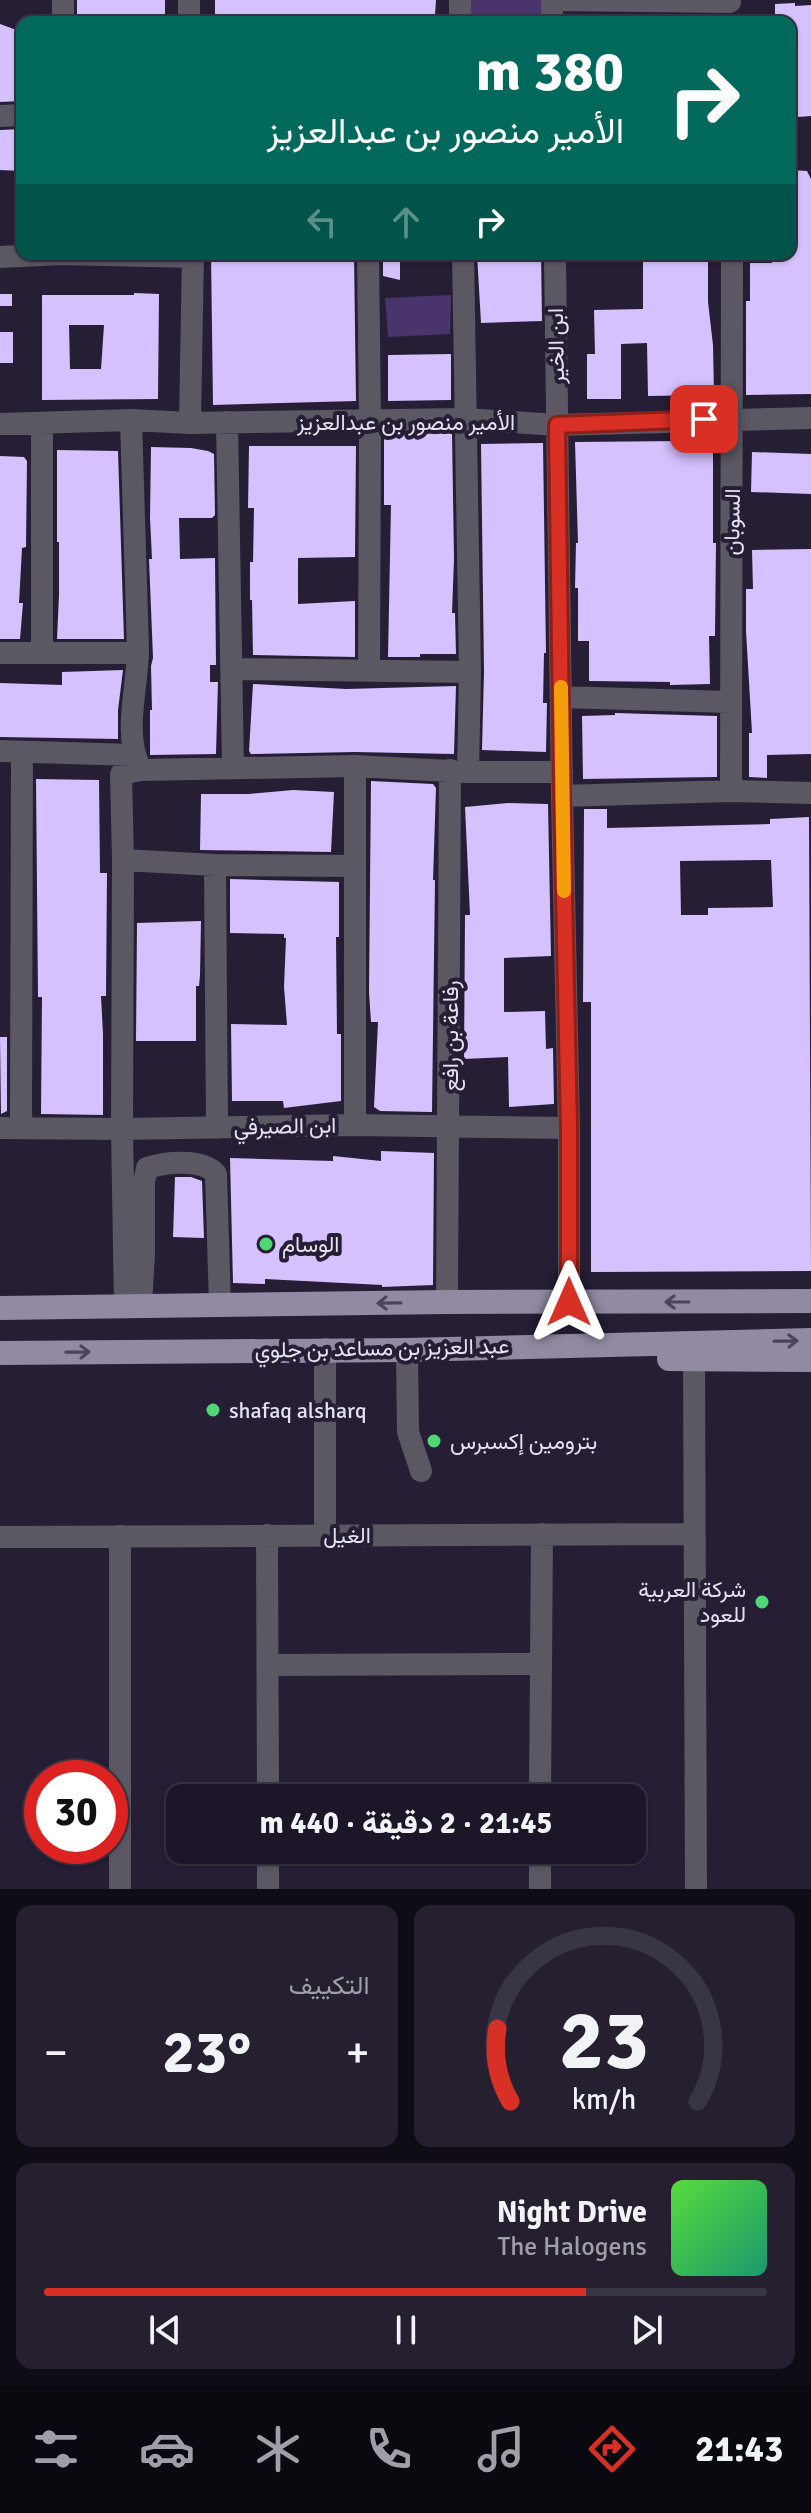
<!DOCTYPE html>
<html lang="ar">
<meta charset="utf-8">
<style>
body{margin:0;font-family:Signika,Vazirmatn,sans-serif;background:#251f30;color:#f1f3f6;direction:rtl;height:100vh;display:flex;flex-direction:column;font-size:30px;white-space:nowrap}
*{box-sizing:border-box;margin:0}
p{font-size:26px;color:#a09fa8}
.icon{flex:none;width:44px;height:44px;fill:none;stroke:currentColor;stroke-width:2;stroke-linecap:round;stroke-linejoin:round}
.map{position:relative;height:1889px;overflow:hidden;direction:ltr}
.details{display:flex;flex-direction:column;gap:16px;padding:16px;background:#0f0c16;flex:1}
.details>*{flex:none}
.top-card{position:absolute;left:16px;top:16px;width:780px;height:244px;border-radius:16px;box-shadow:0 2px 6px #0004,0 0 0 2px #3a3545;direction:rtl;background:#00695c;color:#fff;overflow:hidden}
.speed{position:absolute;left:24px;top:1760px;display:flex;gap:16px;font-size:40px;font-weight:700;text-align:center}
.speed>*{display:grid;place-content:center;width:104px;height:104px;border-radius:50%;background:#1c1628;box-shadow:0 2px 6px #0004,0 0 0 2px #3a3545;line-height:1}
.speed .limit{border:12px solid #d22;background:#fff;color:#111}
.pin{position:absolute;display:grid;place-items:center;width:68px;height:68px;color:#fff;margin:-34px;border-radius:16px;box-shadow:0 4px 12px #0006}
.me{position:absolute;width:88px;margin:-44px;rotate:0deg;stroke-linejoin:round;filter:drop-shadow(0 0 6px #0008)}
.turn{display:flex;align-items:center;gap:28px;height:168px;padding:0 40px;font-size:36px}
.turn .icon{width:104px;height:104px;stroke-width:2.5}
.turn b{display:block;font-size:56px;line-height:68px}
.lanes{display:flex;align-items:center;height:76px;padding:0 40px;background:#0003;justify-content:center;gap:40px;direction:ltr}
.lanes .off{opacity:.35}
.big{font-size:60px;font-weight:800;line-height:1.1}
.details .tile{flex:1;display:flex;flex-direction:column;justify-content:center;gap:12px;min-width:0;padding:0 28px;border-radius:16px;background:#251f30}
.details .dial{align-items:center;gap:0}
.dial svg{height:208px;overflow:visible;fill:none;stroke:#3a3545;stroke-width:7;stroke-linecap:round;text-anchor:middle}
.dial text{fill:#f1f3f6;stroke:none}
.song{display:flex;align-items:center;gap:24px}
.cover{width:96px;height:96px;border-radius:12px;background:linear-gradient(135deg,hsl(110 70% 55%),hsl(160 70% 35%))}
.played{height:8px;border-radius:4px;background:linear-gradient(90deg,#d93025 75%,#3a3545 75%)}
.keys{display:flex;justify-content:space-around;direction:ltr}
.heat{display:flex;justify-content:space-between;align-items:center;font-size:44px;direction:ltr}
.details .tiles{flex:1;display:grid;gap:16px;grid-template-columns:1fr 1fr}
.tile:last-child{grid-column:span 2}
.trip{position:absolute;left:166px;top:1784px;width:480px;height:80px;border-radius:16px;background:#1c1628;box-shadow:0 2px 6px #0004,0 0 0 2px #3a3545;font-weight:800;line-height:80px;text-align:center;direction:rtl}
.dock{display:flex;height:128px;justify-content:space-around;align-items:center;background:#0b0910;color:#a09fa8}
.dock .icon{width:56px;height:56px}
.dock .current{color:#d93025}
.dock b{font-size:36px;color:#f1f3f6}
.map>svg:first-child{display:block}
.green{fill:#49356c}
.building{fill:#d4c1fd;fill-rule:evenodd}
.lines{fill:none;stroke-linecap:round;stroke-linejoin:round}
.minor{stroke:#5b5763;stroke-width:22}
.major{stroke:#928aa3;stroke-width:24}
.oneway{stroke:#4c445c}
.route-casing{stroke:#8d1f18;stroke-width:20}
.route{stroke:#d93025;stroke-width:14}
.slow{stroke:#f59e0b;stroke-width:14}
.poi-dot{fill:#50d674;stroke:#261e35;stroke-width:3}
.labels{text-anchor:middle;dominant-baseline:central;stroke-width:8;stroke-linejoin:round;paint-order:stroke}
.street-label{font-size:22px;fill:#e5e1f0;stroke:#261e35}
.poi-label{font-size:22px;fill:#e5e1f0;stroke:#261e35;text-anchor:start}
</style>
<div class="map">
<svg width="811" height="1889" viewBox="0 0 811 1889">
<rect width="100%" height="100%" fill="#261e35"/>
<path class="green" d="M470 0H543L544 22H471Z
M451 295 450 334 388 337 385 298Z"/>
<path class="building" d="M77 0H165V22H77Z
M215 0H436L435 15 402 19 304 22 215 20Z
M795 3V6L811 5V116L798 117 796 58 790 59V22H775V4Z
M0 24 22 32V101L0 102Z
M22 129V171L0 170V130Z
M790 170 807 171 811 179V394L746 395V301H750V263H772V254H790Z
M211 254H354L356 401 213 405Z
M383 254H400V280L383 276Z
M477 254H541L542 321 481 323Z
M708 254V302L713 345 714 395 648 396 647 343 621 344V399H587V354H595L594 310 643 309V255Z
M134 293 159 294 158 399 42 400V295H134ZM69 325H104L101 369H70Z
M0 294H12V306H0Z
M0 332H13V363H0Z
M451 354V400L388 401V355Z
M452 433 454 559 452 613H455L456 654H420V657H388L391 505H384V434Z
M683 439H713V543H716L715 636H709L710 684 670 685V682L589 681V641H578V588H575L576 543H578L575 442 683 441Z
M543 443 546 653H544L543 703H547L546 752 482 750 484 672 481 444Z
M249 446H356L355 557 298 558V604L355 601V657L253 655 252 600H250V562H253L254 508H248Z
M151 447 191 448 208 451 214 454 215 515 212 518H179L180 559 215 558 216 665H210V682H218L216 754 150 755V710H152L151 666 153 658 149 559H152L150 518Z
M57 450 118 451 124 639H57L59 595V542H57Z
M752 452 811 454V494L751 492Z
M0 456 24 457 27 461 26 547 22 548 19 603H23L20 639H0Z
M811 549V754L767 755V778L749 777V733H752L746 631V589H753L752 550Z
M123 670 118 710V739L0 737V683L62 685V672Z
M253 684 346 689 456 686 454 754 355 752 251 754 249 751Z
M615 713 717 716V777L583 779 582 716 615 715Z
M36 779 99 780 100 873H107L106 996H101L103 1034V1115L41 1114 42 997H38Z
M371 781 433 784 436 788 433 880H435L432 1112 380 1111 374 1107 378 1022H371L369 992Z
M293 790 334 792 331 852 200 850 201 794H249Z
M508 803 548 804 551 956 504 958V1012L545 1011 546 1049 553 1048 554 1104 509 1107 508 1057 464 1059 465 915H470L465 807Z
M584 809H607V828L770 824V819L809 817 811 1271 591 1272V1002H583ZM771 860 773 907 708 908V915H681L680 861Z
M230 879 339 882V937H336L337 1034H341V1101L284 1108 283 1101H232L231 1024 287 1025 284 987 286 938H284V934L230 933Z
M201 921 200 975 199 986H196V1041H136L137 923Z
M0 1037H7V1111L1 1114Z
M381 1151 434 1153 433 1285 382 1287V1285L265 1279V1284L233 1283 230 1158 333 1161V1156L381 1161Z
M175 1177H191L202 1181 204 1238 173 1237Z"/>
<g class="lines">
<path class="minor" d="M552 0 730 2
M552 0V22
M63 22V0
M189 22V0
M460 22V0
M0 116 22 115
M368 254 370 421 369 670
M463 254 470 672 468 772
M555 254 562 796 569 1128V1302
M0 257 62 254 193 257
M131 420C133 497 136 573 138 649 138 688 122 733 141 770
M227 422 233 768
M190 423 193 254
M0 424 131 420 190 423 466 419 557 425 811 418
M42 424V652
M0 653H138
M233 669 470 672
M561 697 729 702
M0 751 133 755
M22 752 21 1116 24 1128
M731 791 732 254
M562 796 731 791 811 793
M123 860 215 865 353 866
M215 865 217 1128
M355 1125V766
M0 1128 122 1129 355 1125 569 1128
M447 1302 450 770
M125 1306 122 1129 123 860 121 774 141 770 355 766 468 772H562
M141 1306 144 1254V1182L147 1168C165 1162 202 1158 216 1174L220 1305
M407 1350 408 1432 421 1471
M694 1359 696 1889
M267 1535 268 1798
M325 1535V1349
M0 1537 694 1534
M268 1665 541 1664
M540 1798 542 1534
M268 1850V1889
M120 1889V1536
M540 1889V1850"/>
<path class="major" d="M0 1308 447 1302 811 1301
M0 1353 407 1350 811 1340
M669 1359 811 1360"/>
</g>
<defs><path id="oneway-shaft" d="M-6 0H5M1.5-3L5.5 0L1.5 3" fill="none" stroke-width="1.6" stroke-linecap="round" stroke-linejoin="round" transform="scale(2)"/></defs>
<g class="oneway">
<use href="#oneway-shaft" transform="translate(677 1302) rotate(180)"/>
<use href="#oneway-shaft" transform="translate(389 1303) rotate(179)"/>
<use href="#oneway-shaft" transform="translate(786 1341) rotate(-1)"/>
<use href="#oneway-shaft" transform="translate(78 1352) rotate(-1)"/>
</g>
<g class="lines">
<g class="route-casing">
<path id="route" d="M569 1302V1128L562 796 557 425 704 419"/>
</g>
<use href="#route" class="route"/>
<path class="slow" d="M561 687 564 891"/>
</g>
<g class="poi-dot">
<circle cx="266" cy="1244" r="8"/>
<circle cx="213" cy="1410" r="8"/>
<circle cx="434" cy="1441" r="8"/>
<circle cx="762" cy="1602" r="8"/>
</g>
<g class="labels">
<g class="street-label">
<text transform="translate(556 346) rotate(-91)">ابن الخير</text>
<text x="406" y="422">الأمير منصور بن عبدالعزيز</text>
<text transform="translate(732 522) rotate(-89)">السوبان</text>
<text transform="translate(450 1036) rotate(-90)">رفاعة بن رافع</text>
<text transform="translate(285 1126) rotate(-1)">ابن الصيرفي</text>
<text transform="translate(382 1348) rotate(-1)">عبد العزيز بن مساعد بن جلوي</text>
<text x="347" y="1535">الغيل</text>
</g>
<g class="poi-label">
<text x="282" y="1244">الوسام</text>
<text x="229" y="1410">shafaq alsharq</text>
<text x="450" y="1441">بترومين إكسبرس</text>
<text x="746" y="1589" text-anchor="end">شركة العربية<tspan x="746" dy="25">للعود</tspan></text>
</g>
</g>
</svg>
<div class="speed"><div class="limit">30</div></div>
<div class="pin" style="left:704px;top:419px;background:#d93025"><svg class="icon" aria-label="arrive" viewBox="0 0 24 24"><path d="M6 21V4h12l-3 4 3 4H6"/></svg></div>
<svg class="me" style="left:569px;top:1302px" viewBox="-20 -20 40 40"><path d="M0-17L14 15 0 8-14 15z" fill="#d93025" stroke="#fff" stroke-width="4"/></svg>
<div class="trip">21:45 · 2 دقيقة · 440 m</div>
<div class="top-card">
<div class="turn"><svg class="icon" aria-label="right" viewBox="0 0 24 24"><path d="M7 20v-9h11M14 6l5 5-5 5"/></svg><div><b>380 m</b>الأمير منصور بن عبدالعزيز</div></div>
<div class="lanes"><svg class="icon off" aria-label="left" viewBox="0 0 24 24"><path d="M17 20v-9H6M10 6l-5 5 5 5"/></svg><svg class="icon off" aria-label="ahead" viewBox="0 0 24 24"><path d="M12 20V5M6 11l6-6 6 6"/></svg><svg class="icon" aria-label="right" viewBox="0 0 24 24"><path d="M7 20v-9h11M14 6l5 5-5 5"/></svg></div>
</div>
</div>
<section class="details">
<div class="tiles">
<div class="tile dial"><svg viewBox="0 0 100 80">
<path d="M14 69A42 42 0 1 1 86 69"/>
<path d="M14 69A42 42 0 0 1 9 41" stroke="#d93025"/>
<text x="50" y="56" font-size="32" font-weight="700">23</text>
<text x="50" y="72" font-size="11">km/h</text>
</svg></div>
<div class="tile"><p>التكييف</p>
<div class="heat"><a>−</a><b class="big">23°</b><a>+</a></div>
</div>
<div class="tile">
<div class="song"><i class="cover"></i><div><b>Night Drive</b><p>The Halogens</p></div></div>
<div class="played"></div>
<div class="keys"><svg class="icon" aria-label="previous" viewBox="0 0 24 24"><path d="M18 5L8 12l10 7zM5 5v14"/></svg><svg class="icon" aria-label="pause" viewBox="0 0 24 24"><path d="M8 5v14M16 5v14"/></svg><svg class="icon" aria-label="next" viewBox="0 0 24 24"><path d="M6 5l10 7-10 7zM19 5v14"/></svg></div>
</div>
</div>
</section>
<nav class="dock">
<b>21:43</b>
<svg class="icon current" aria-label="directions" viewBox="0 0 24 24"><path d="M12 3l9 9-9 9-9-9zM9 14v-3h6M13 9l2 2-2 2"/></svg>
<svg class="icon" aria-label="music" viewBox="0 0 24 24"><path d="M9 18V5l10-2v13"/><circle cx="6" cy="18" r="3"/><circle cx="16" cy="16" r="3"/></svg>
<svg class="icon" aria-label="phone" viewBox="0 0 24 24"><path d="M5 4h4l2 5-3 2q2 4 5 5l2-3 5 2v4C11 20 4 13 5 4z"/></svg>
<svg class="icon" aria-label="climate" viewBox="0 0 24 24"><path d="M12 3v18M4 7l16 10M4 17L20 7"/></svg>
<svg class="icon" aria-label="car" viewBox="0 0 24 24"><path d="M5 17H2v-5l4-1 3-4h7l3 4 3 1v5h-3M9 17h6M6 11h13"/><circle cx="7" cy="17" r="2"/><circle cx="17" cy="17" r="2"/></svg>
<svg class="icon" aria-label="filters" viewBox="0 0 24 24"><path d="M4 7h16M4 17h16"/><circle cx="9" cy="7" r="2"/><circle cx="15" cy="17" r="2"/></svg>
</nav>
